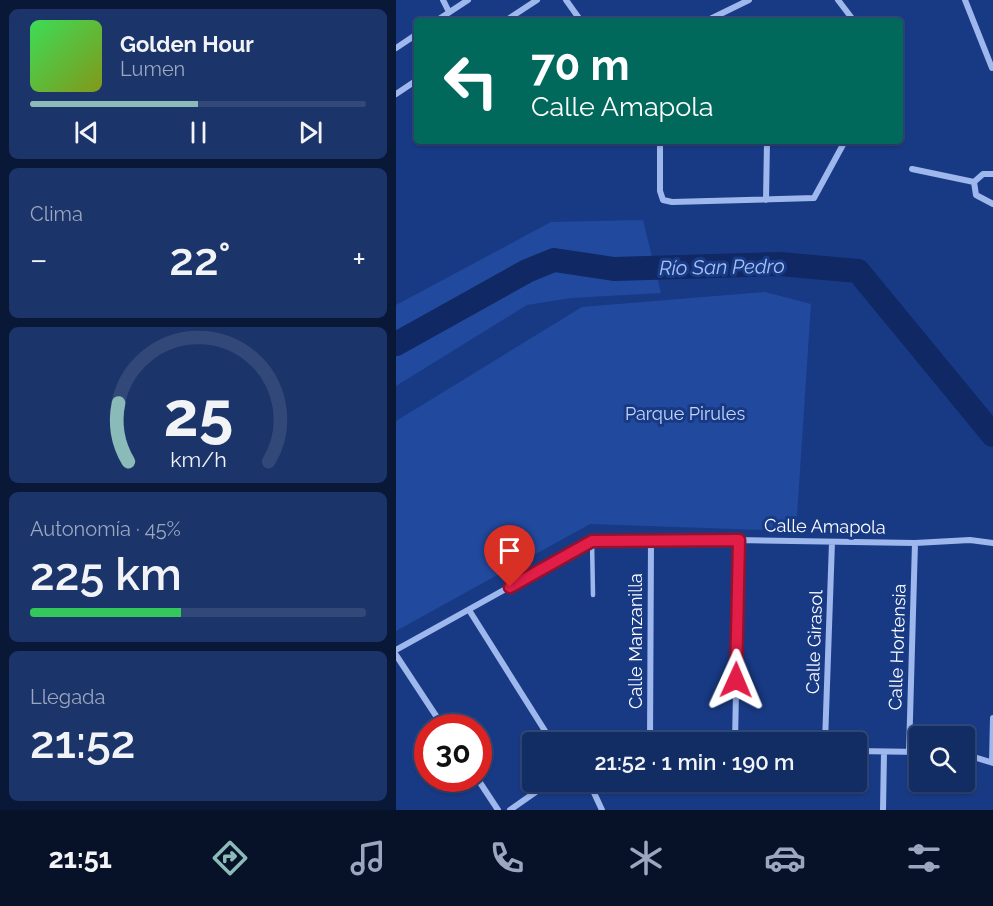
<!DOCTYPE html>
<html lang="es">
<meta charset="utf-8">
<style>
body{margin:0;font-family:Raleway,sans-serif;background:#1b346a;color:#f1f3f6;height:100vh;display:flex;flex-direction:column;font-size:22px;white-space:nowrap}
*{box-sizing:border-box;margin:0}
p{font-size:20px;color:#9ca7bf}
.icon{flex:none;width:33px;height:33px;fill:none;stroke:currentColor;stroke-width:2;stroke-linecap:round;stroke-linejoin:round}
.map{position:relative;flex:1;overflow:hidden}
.side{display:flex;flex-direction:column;gap:9px;padding:9px;background:#0a1837;width:396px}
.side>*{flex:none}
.hud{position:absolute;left:18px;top:18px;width:489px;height:126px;border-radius:6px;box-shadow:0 2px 4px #0004,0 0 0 2px #314878;background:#00695c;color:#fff;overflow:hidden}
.controls{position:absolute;left:513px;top:726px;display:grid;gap:12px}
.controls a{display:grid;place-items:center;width:66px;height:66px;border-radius:6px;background:#122c64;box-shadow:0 2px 4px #0004,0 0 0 2px #314878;font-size:30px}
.speed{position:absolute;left:18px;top:714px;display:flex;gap:12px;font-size:30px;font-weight:700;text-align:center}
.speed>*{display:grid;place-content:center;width:78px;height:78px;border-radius:50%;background:#122c64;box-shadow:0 2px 4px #0004,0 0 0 2px #314878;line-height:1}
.speed .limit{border:9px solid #d22;background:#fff;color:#111}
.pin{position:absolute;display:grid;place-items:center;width:51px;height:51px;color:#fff;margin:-62px -26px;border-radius:50% 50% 50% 0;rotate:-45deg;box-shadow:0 0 6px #0007}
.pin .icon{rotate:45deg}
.me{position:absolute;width:66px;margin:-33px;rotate:1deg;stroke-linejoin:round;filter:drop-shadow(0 0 4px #0008)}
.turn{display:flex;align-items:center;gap:21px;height:126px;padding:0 18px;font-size:27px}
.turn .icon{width:78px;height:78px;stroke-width:2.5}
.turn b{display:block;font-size:42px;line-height:51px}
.big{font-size:45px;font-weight:600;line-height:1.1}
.side .tile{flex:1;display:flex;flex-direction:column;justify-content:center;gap:9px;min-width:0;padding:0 21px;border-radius:9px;background:#1b346a}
.side .dial{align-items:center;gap:0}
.dial svg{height:156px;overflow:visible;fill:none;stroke:#314878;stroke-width:7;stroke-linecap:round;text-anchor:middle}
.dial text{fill:#f1f3f6;stroke:none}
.song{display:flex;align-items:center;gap:18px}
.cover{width:72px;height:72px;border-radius:9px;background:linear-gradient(135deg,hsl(130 70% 55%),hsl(70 70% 35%))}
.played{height:6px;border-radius:3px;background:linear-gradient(90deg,#8bbbb9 50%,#314878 50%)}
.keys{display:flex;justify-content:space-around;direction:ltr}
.heat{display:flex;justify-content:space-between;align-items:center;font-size:33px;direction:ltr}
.charge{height:9px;border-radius:4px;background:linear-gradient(90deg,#34c759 45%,#314878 0)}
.trip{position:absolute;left:126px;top:732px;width:345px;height:60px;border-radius:6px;background:#122c64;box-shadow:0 2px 4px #0004,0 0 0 2px #314878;font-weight:600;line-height:60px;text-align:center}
.tab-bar{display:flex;height:96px;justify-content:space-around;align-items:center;background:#071228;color:#9ca7bf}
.tab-bar .icon{width:42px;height:42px}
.tab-bar .current{color:#8bbbb9}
.tab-bar b{font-size:27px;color:#f1f3f6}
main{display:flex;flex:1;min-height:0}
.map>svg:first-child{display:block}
.green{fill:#21499e}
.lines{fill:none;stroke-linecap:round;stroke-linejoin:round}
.river{stroke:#102863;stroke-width:24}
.lane{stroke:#9eb7ec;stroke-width:4.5}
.street{stroke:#9eb7ec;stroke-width:6}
.route-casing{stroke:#92132f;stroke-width:15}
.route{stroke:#e11d48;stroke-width:10}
.labels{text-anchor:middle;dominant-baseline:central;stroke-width:6;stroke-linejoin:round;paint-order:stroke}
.park-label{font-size:18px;fill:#c3d5f9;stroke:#183a85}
.street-label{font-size:18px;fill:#fff;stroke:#183a85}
.water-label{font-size:20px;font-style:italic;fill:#a9c2f4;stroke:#183a85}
</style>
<main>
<section class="side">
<div class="tile">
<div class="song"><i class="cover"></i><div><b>Golden Hour</b><p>Lumen</p></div></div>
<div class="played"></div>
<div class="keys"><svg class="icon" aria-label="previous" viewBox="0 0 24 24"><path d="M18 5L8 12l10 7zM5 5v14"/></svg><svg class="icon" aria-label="pause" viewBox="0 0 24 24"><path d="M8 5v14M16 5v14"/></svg><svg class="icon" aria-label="next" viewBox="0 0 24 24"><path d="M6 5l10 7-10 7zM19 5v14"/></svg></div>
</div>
<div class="tile"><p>Clima</p>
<div class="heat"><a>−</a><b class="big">22°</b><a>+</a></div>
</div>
<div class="tile dial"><svg viewBox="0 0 100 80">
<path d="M14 69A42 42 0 1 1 86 69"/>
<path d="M14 69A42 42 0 0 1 9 39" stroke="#8bbbb9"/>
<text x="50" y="56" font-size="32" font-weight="700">25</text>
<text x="50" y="72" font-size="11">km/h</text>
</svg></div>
<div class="tile"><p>Autonomía · 45%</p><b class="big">225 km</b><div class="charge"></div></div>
<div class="tile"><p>Llegada</p><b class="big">21:52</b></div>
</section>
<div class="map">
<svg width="597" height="810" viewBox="0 0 597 810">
<rect width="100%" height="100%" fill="#183a85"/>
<path class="green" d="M247 220 265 293 175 298 131 305 0 386V305L155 222Z
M369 292 415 304 400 531 194 524 0 631V421L186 307Z"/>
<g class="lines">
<path class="river" d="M0 344 131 271 158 260 218 269 384 264 462 271 597 435"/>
<path class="lane" d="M196 541 197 595"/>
<path class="street" d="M47 0 53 12
M170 0 185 21
M442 0 458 21
M569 0 596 68
M40 21 72 0
M109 21 141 0
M310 21 353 0
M0 48 21 34
M0 94 21 80
M264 141V191L267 200 276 202 418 198 449 141
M516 169 578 182
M578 182 580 195 597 204
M578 182 587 174H597
M370 200 371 141
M73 610 156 742
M0 650 196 541 343 540 519 543 574 540 597 543
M0 655 48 728
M254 742 255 540
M339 742 343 540
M429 742 436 542
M460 751 524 752
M513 752 519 543
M568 754 597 763
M596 762 597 718
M81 778 102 810
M193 782 206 810
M114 810 154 782
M487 810 488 752"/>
</g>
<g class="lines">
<g class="route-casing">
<path id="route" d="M114 587 196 541 343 540 340 680"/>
</g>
<use href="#route" class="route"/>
</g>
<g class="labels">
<g class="park-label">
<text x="289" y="413">Parque Pirules</text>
</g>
<g class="street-label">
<text transform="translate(429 526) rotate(1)">Calle Amapola</text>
<text transform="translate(239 641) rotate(-90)">Calle Manzanilla</text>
<text transform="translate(418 642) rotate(-88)">Calle Girasol</text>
<text transform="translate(501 647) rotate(-88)">Calle Hortensia</text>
</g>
<g class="water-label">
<text transform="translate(326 267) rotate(-1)">Río San Pedro</text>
</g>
</g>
</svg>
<div class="controls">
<a><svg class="icon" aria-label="search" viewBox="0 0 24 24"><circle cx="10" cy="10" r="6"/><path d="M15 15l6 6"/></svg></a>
</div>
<div class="speed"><div class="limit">30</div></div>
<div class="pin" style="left:114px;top:587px;background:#d93025"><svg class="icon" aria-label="arrive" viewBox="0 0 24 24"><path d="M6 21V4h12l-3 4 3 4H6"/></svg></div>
<svg class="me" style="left:340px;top:680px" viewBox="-20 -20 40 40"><path d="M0-17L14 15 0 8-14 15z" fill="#e11d48" stroke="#fff" stroke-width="4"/></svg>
<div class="trip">21:52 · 1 min · 190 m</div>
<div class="hud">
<div class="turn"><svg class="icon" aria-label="left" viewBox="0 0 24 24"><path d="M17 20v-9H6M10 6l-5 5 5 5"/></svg><div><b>70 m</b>Calle Amapola</div></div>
</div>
</div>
</main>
<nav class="tab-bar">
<b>21:51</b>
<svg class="icon current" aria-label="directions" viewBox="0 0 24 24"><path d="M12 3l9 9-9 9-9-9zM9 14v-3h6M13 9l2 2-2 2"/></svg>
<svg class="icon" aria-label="music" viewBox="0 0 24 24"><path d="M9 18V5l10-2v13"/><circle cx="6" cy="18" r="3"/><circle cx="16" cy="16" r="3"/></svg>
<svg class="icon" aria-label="phone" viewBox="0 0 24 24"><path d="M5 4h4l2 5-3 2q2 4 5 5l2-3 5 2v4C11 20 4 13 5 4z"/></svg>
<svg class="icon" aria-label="climate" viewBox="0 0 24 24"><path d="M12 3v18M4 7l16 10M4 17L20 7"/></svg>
<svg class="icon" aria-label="car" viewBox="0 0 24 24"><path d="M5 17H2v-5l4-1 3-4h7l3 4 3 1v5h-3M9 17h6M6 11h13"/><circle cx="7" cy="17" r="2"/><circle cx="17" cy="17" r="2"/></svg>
<svg class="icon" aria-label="filters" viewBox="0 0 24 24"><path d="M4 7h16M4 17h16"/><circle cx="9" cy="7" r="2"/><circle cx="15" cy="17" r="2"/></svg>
</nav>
